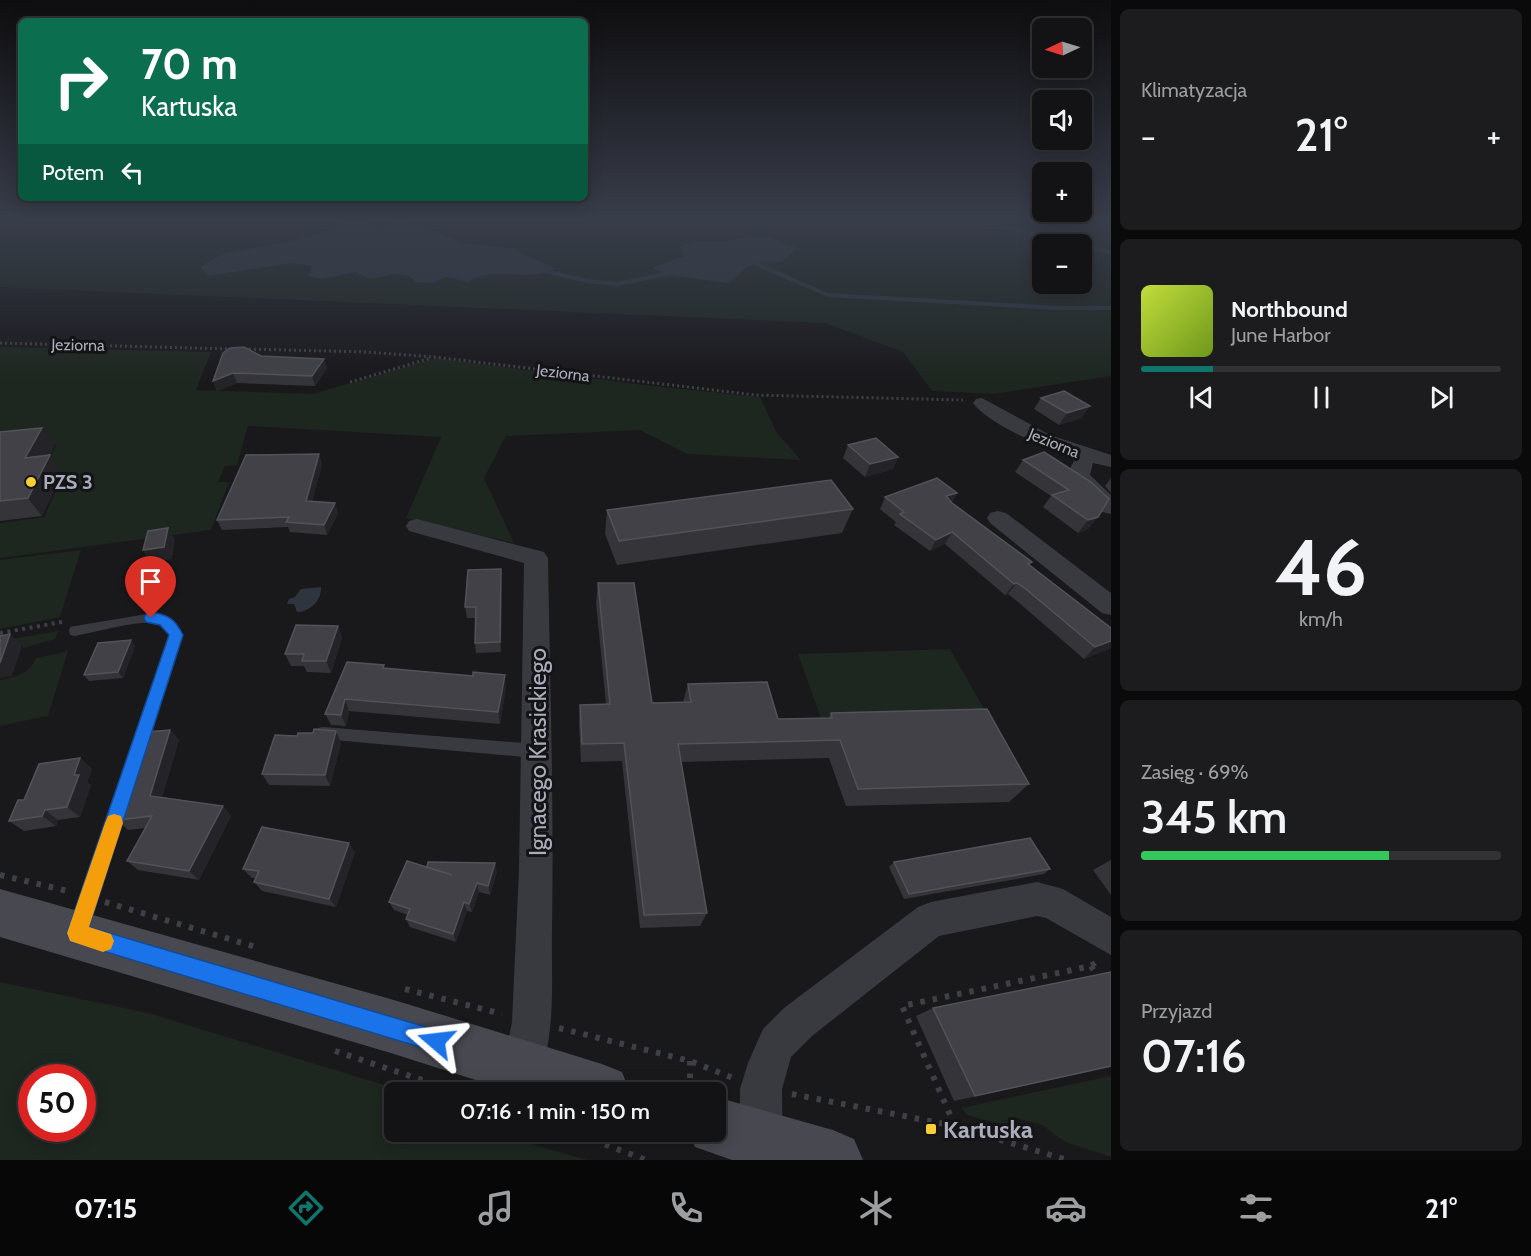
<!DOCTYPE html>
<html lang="pl">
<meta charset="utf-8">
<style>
body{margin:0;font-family:Cabin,sans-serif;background:#1c1b1d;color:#f1f3f6;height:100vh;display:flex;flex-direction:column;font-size:22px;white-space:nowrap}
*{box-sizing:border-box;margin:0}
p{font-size:20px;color:#9d9ea0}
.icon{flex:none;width:33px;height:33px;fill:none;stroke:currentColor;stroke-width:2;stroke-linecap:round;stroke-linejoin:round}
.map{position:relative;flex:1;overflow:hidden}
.panel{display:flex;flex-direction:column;gap:9px;padding:9px;background:#0a0a0b;width:420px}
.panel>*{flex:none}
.banner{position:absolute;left:18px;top:18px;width:570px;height:183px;border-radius:9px;box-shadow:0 3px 15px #0003,0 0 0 2px #323234;background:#0b6e4f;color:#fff;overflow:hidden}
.needle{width:39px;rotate:266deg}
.tools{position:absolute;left:1032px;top:18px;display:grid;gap:12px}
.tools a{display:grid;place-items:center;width:60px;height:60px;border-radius:9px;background:#131214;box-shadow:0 3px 15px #0003,0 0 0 2px #323234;font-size:30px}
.speed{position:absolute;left:18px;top:1064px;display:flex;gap:12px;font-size:30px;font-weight:700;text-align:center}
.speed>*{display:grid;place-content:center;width:78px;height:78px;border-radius:50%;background:#131214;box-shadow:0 3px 15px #0003,0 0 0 2px #323234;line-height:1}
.speed .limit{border:9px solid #d22;background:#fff;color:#111}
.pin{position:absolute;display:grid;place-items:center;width:51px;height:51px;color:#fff;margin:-62px -26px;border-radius:50% 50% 50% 0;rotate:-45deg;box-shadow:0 0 6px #0007}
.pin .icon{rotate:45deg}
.me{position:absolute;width:66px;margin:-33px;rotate:287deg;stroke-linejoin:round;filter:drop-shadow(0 0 4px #0008)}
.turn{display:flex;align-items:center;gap:21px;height:126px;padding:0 24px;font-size:27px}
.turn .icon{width:78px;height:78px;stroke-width:2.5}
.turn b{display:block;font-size:42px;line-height:51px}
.then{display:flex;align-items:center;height:57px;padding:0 24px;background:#0003;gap:12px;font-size:22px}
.big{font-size:45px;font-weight:600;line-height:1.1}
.panel .tile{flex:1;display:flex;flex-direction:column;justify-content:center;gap:9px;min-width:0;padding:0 21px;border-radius:9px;background:#1c1b1d}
.panel .dial{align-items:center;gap:0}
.dial b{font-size:78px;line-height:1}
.song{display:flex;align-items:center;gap:18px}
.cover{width:72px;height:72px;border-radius:9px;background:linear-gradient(135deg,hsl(70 70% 55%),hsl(80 70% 35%))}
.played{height:6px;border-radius:3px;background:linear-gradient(90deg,#0f766e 20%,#323234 20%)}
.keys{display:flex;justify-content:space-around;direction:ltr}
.heat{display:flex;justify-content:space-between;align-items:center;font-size:33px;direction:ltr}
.charge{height:9px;border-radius:4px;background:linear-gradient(90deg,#34c759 69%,#323234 0)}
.trip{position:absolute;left:384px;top:1082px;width:342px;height:60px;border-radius:9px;background:#131214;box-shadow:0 3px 15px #0003,0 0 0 2px #323234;font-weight:600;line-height:60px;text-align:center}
.tab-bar{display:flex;height:96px;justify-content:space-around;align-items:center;background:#080708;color:#9d9ea0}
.tab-bar .icon{width:42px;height:42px}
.tab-bar .selected{color:#0f766e}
.tab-bar b{font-size:27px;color:#f1f3f6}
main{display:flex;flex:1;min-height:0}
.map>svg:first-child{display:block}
.green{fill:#1e2620;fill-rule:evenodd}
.water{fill:#2e353f}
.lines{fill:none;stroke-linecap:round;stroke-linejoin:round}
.stream{stroke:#2e353f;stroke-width:4}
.path-far2{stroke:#3f4047;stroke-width:3;stroke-dasharray:2 3;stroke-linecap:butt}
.path-far1{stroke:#3f4047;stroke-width:4;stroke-dasharray:3 4.5;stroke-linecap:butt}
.path{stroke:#3f4047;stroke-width:6;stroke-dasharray:4.5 8;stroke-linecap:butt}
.service{fill:#393a40;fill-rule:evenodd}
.minor{fill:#393a40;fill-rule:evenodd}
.secondary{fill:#474850;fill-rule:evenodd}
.wall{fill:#353439}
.shaded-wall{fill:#242327}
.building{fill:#414147;stroke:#525259;stroke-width:1.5}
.route{fill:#1a73e8;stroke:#114b97;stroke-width:1.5}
.slow{fill:#f59e0b}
.poi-dot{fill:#f6ce35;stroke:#141316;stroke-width:2}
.labels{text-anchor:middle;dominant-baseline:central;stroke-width:6;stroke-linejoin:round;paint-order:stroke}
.far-street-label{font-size:16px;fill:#aaadbb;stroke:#141316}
.poi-label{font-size:20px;font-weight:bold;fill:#aaadbb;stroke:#141316;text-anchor:start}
.near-street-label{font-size:24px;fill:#aaadbb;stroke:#141316}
.near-poi-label{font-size:24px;font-weight:bold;fill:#aaadbb;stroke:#141316;text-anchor:start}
</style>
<main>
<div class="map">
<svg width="1111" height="1160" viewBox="0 0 1111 1160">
<rect width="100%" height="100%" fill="#19181b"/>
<path class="green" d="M0 220H964L1069 244H1042V284H1082V247L1111 254V376L993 394 932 391 903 352 825 323 0 287Z
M982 220H1111V251Z
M0 347 211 352 196 390 313 394 435 358 636 384 760 397 777 433 801 460 687 454 640 430 506 436 484 478 514 543 406 518 441 437 248 426 237 465 225 466 218 482H229L211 530 0 558V523L44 517 64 473 41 475 56 445 0 451Z
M81 550 60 617 0 629V560Z
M58 631 55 639 23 648V645L0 649V641Z
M950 649 991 721 824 727 798 654Z
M68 651 48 716 0 726V680C16 677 29 674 36 658Z
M0 982 148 1013 407 1092H394V1131H485L588 1160H0ZM32 1077H82V1128H32Z
M1111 1076V1157L1065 1142 1042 1125 1016 1118 1010 1127 967 1115 961 1108Z"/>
<path class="water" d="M348 221H367L371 225 383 229 399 223 420 226 462 243 511 248 556 269C525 283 497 265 467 282L447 277 432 283 416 282 409 276 395 274 370 279 356 272 321 279 308 276 312 266 291 263 208 276 200 267 222 254 287 242 323 233Z
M764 236 797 248 782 262 753 263 728 283 669 275 652 268 685 256 681 247 693 241 715 242Z
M321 587C322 600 310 612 297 612L294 604H287L289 599 295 597 301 589Z"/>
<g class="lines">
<path class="stream" d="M974 220 1077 244
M1082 246 1111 252
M745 265 754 263 828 295 1058 308H1111
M549 272 587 281 617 284 672 273"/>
<path class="path-far2" d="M0 343 233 349
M244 349 367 352 434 357 756 395 963 400
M350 382 431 358"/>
<path class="path-far1" d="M0 633 62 622"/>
<path class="path" d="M0 875 72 892
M105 902 256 947
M1091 966 1099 978
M405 989 502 1014
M559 1028 690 1061 733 1078
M335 1051 458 1092
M690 1061V1092
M792 1094 955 1126 1067 1160
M955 1126 902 1006 1091 966 1099 960
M570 1131 646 1160"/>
<path class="service" d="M147 614C168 614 173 616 182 635L88 927 85 933 79 936 73 933 70 927 170 635C167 631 166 626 161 624 145 618 93 633 75 636L70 635 69 631 70 627 75 626Z
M323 727 536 744 541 746 543 751 541 756 536 758 323 739 318 738 316 733 318 728Z"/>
<path class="minor" d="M982 398 1050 435 1111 455V467L1093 463 1090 475 1111 495V514L1103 512 1070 476 1071 466 1076 458C1049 450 989 425 973 403L976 399Z
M998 511 1006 513 1111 593V615L1102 613 990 523 987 518 990 513Z
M417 519 544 552 548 558C550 681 554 805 552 929 551 979 557 1035 537 1082L523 1088 509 1082 503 1068 512 1022 519 870 524 563 409 531 406 526 409 521Z
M1037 882 1063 889 1111 917V955L1046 918 1037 916 939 936 812 1036 791 1057 782 1089 783 1160H739L740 1089 748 1063 763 1029 784 1008 918 907 931 902Z"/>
<path class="secondary" d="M0 889 394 1000 602 1064 622 1072 630 1092H513L394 1054 0 937Z
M716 1097 833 1130 854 1139 863 1160H732L695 1147 689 1131H716Z"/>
</g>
<path class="wall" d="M261 356 327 368 315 386 237 383 217 391 213 381Z
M1041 398 1082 418 1059 425 1034 409Z
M0 432 54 446 49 456 62 474 42 516 0 521Z
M848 445 898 457 893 469 865 477 843 458Z
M319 454 322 464 312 501 335 503 338 513 327 535 290 532 288 527 222 530 217 520Z
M1023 460 1109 499 1098 517 1088 529 1078 533 1043 507 1051 496 1015 472Z
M1111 478V493L1105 486Z
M957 493 952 502 1030 565 1111 628V648L1084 659 1018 602 1008 594 1005 595 945 544 930 551 894 525 896 522 880 509 885 497Z
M853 509 842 533 617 565 605 534 607 510Z
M502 580 501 652 476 653 475 643 476 618H467L465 607Z
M598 583 652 703 683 702 688 684 778 719 828 718 831 713 1029 784 1009 802 846 806 829 758 681 762 707 913 700 926 640 928 622 761 581 762 579 723 580 705 606 704 596 603Z
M338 626 342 638 331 673 307 672 304 666H291L285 654Z
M131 640 135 646 123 678 89 681 84 675Z
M385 668 506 687 500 724 349 711 346 726 331 725 325 714Z
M170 730 179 740 162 797 223 806 231 816 199 880 138 870 127 861 146 828 128 830 117 820Z
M313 733 341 743 330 786 269 785 262 774 297 736Z
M80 758 92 769 87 782 91 785 80 817 58 820 56 826 24 831 9 821 24 800Z
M355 852 336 907 262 891 254 882 256 878H252L243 869Z
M1111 860V895L1093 870Z
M894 862 1050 869 1044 874 904 899 889 867Z
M427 868 497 872 490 895 479 892 472 912 467 911 456 942 410 927 406 919 408 915 394 910 389 902Z
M1111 972V1067L954 1101 916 1016 933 1008Z"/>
<path class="shaded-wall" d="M324 359 327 368 315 386 312 376Z
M233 373 237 383 217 391 213 381Z
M1090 406 1082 418 1059 425 1067 413Z
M42 428 54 446 38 476 25 458Z
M319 454 322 464 310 511 306 501Z
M50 455 62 474 42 516 28 498Z
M898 457 893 469 865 477 870 464Z
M957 493 950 505 946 496Z
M335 503 338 513 327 535 324 525Z
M1098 517 1088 529 1078 533 1088 520Z
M168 528 175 540 172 559 151 563 143 550Z
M952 532 945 544 930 551 936 540Z
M501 569 502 580 501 652 500 642Z
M1017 583 1008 594 1005 595 1014 584Z
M338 626 342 638 331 673 326 661Z
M10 634 22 646 12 676 0 678V663Z
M131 640 135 646 123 678 118 672Z
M1111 641V648L1084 659 1095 647Z
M505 675 506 687 500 724 498 712Z
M345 699 349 711 346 726 341 715Z
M170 730 179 740 160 805 150 796Z
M336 731 341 743 330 786 325 775Z
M80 758 92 769 87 782 91 785 80 817 67 807 74 775Z
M223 806 231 816 199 880 189 871Z
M45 810 58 820 56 826 42 816Z
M349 843 355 852 336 907 329 899Z
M495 863 497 872 490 895 488 886Z
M477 883 479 892 472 912 469 904Z
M464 902 467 911 456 942 453 934Z"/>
<path class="building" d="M244 347 261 356 324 359 312 376 233 373 213 381 223 353 230 348Z
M1064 391 1090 406 1067 413 1041 398Z
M42 428 25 458 50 455 28 498 0 501V432Z
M876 438 898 457 870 464 848 445Z
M1044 452 1091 482 1109 499 1098 517 1088 520 1052 495 1069 490 1023 460Z
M319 454 306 501 335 503 324 525 286 522 289 517 217 520 246 455Z
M937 478 957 493 946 496 952 503 1032 562 1028 564 1111 628V641L1095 647 1027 590 1017 583 1014 584 952 532 936 540 900 514 904 512 885 497Z
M831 480 853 509 619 541 607 510Z
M168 528 164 547 143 550 148 531Z
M501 569 500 642 475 643 476 607H465L468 570Z
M598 583H634L652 703 691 702 688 684 767 682 778 719 832 718 831 713 987 709 1029 784 858 789 840 740 678 744 707 913 644 915 624 743 582 744 580 705 610 704Z
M296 625 338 626 326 661H302L304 654H285Z
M10 634 0 663V636Z
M131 640 118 672 84 675 98 643Z
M347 662 384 665 383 668 473 676V672L505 675 498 712 345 699 341 715 325 714Z
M314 729 336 731 325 775 262 774 275 735 297 736 298 733H313Z
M170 730 150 796 223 806 189 871 127 861 152 816 117 820 146 732Z
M80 758 74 775H79L67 807 45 810 42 816 9 821 18 800H24L39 764Z
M262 827 349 843 329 899 254 882 259 871 243 869Z
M1030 838 1050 869 909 894 894 862Z
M407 861 452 875 427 867 428 862 495 863 488 886 477 883 469 904 464 902 453 934 406 919 410 909 389 902Z
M1111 972V1066L975 1096 933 1008Z"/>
<linearGradient id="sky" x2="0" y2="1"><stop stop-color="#0e0d0f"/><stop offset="0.57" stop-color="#383d4a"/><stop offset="1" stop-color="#383d4a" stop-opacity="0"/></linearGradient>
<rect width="1111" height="383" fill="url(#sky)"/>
<path class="route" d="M151 612C169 615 175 619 183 635L89 927 436 1030 444 1033 448 1041 444 1049 436 1052 70 941 67 933 169 635 160 625 146 622 144 618 146 614Z"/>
<path class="slow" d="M114 814 121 816 123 823 89 927 111 934 114 941 111 949 103 952 70 941 67 933 105 823 108 816Z"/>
<g class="poi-dot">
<circle cx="31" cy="482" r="6"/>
<rect x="925" y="1123" width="12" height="12" rx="3"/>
</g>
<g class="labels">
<g class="far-street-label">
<text transform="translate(78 345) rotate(1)">Jeziorna</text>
<text transform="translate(563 373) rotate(7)">Jeziorna</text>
<text transform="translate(1054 443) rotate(22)">Jeziorna</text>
</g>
<g class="poi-label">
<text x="43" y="482">PZS 3</text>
</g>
<g class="near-street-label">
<text transform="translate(537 752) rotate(-90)">Ignacego Krasickiego</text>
</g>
<g class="near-poi-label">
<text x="943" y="1129">Kartuska</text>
</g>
</g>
</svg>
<div class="tools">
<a><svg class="needle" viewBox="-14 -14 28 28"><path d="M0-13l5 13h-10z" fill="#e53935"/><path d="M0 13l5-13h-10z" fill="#9d9ea0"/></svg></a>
<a><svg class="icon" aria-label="sound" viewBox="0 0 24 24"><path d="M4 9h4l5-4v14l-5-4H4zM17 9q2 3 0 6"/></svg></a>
<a>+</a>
<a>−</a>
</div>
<div class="speed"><div class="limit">50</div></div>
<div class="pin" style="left:151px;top:618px;background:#d93025"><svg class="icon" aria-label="arrive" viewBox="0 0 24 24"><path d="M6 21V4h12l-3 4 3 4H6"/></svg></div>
<svg class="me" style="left:436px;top:1041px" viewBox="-20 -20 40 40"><path d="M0-17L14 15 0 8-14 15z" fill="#1a73e8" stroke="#fff" stroke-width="4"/></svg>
<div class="trip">07:16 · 1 min · 150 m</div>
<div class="banner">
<div class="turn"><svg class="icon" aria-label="right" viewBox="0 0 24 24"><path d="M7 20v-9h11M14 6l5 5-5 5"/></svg><div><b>70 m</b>Kartuska</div></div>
<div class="then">Potem<svg class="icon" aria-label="left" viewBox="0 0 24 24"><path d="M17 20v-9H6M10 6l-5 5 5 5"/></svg></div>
</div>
</div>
<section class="panel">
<div class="tile"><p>Klimatyzacja</p>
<div class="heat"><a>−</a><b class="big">21°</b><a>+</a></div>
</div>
<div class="tile">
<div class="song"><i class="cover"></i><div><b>Northbound</b><p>June Harbor</p></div></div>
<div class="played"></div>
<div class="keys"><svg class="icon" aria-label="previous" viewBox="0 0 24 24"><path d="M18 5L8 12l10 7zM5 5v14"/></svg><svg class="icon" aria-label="pause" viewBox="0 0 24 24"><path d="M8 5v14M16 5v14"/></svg><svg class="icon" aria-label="next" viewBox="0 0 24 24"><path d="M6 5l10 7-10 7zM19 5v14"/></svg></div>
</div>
<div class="tile dial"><b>46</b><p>km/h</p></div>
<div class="tile"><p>Zasięg · 69%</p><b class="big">345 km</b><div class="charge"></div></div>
<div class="tile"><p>Przyjazd</p><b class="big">07:16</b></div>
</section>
</main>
<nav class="tab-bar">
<b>07:15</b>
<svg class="icon selected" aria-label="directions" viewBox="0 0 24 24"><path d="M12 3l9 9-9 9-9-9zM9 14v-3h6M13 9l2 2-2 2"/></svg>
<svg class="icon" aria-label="music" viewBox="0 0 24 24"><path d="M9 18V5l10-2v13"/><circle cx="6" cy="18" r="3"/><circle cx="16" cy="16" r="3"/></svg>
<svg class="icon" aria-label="phone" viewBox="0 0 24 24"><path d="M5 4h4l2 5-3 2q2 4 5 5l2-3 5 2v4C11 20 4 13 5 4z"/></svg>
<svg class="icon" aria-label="climate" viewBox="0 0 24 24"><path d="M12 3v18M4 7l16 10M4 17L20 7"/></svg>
<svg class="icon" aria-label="car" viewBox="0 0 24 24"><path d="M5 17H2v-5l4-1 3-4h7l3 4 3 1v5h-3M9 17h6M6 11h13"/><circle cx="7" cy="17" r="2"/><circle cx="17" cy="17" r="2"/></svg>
<svg class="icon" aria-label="filters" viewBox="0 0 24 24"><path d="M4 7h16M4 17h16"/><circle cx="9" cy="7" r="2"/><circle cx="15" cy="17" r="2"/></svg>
<b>21°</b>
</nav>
